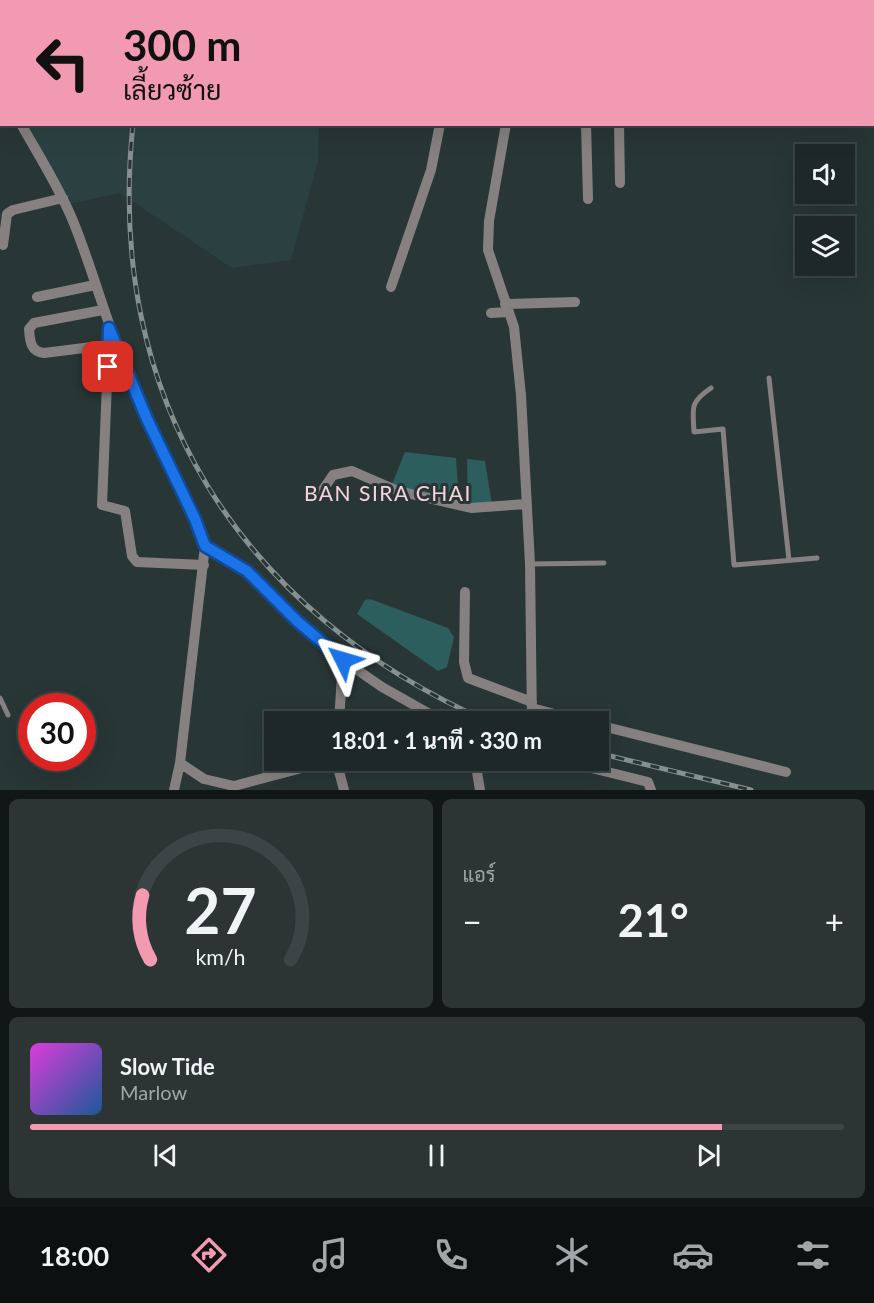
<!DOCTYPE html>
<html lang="th">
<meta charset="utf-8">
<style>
body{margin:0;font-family:Lato,Sarabun,sans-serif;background:#2c3434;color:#f1f3f6;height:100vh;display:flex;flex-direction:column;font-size:22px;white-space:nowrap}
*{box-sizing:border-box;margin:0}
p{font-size:20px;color:#a1a6a8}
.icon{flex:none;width:33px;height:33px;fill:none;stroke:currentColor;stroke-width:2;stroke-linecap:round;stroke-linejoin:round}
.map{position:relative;height:790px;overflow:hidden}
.side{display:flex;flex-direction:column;gap:9px;padding:9px;background:#111616;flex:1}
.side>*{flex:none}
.guide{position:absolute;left:0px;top:0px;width:874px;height:126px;box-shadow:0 6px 24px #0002,0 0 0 2px #3c4445;background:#f19ab1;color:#111;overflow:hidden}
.buttons{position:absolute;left:795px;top:144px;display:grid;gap:12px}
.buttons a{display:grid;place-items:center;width:60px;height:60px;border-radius:0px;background:#1f2828;box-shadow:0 6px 24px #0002,0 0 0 2px #3c4445;font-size:30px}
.speed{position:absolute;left:18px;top:693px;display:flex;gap:12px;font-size:30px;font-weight:700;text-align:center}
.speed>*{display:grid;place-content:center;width:78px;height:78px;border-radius:50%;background:#1f2828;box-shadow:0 6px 24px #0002,0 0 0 2px #3c4445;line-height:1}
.speed .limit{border:9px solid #d22;background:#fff;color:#111}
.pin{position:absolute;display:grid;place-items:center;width:51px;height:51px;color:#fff;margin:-26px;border-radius:12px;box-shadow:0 3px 9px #0006}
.me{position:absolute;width:66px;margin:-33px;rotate:310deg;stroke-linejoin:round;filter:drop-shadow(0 0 4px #0008)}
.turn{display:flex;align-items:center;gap:21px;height:126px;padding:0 24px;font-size:27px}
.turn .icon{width:78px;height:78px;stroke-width:2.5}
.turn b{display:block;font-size:42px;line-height:51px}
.big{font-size:45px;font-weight:700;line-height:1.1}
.side .card{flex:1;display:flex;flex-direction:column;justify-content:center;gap:9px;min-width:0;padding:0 21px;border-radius:9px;background:#2c3434}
.side .dial{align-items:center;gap:0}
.dial svg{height:156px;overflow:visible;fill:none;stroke:#3c4445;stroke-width:7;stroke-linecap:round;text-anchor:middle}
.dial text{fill:#f1f3f6;stroke:none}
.song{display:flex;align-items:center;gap:18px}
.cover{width:72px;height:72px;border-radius:9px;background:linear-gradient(135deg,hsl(300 70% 55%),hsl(210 70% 35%))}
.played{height:6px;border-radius:3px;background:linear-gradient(90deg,#f19ab1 85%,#3c4445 85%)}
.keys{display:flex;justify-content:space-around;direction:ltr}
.heat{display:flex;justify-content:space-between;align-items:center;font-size:33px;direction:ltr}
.side .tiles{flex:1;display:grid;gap:9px;grid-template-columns:1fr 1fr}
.card:last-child{grid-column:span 2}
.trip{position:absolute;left:264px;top:711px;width:345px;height:60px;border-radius:0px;background:#1f2828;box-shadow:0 6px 24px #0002,0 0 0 2px #3c4445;font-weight:700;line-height:60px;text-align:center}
.menu{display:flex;height:96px;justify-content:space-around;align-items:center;background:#0c1010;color:#a1a6a8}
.menu .icon{width:42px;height:42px}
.menu .current{color:#f19ab1}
.menu b{font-size:27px;color:#f1f3f6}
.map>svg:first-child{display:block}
.built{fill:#2b4141}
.green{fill:#6f4a54}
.water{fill:#2d5e5e}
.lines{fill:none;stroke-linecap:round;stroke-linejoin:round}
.service{stroke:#868081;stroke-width:5}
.minor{stroke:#868081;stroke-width:10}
.secondary{stroke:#b5abad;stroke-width:12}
.rail-casing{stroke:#869090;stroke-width:5}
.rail{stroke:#293636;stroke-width:3;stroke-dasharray:9;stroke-linecap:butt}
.route-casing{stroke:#114b97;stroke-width:15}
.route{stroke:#1a73e8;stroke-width:10}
.labels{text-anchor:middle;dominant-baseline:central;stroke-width:6;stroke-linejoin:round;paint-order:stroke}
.quarter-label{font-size:21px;letter-spacing:1.5px;fill:#f8d5dd;stroke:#293636}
</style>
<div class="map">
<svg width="874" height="790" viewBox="0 0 874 790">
<rect width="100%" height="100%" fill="#293636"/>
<path class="built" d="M27 125H319L318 161 291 260 232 268 120 193 69 204Z"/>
<path class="green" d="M513 0H855V1L513 2Z"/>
<path class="water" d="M405 452 456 458 459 500 401 492 392 484Z
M467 459 485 461 493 511 468 509Z
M370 599 448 628 454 637 447 667 438 671 357 614 365 600Z"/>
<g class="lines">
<path class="service" d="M342 0V2
M769 378 789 560
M711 388C689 403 693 408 694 432L723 429 734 565 817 558
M530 564 604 563
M0 698 8 715"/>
<path class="minor" d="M873 68H874
M0 89 2 91
M21 124C39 156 59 187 73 221 93 270 106 322 127 371 151 430 184 486 205 546L180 763 204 779 234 786 332 760
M506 124 489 221 488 250 514 327 521 395 530 564 532 722
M586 124 588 199
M619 124 620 183
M3 245 7 214 13 210 63 198
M391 287 431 170 440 124
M37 297 95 285
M505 304 575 302
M103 310 34 323 29 329C30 341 30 351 44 353L108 345
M491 313 508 312
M109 334 102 505 125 511 132 556 137 562 204 565
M320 494 333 475 352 471 398 491 471 508 527 504
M205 546 247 571 297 621 343 660 382 687 444 722
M465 592 464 662 468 678 532 702
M532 708 584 722
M339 722 343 660
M598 725 786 772
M336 760 344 790
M475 760 480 790
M559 760 648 782 651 790
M174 790 180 763"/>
<path class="secondary" d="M255 2 257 0
M282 2 283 0
M0 53 2 52
M0 77 2 76"/>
<g class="rail-casing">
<path id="rail" d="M161 2V0
M133 124C104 398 240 612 489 722
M598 753 751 790"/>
</g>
<use href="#rail" class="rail"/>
</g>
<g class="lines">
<g class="route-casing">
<path id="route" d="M108 367 109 328 147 419 195 519 205 546 247 571 297 621 343 660"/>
</g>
<use href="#route" class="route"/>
</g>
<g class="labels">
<g class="quarter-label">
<text x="388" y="492">BAN SIRA CHAI</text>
</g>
</g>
</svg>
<div class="buttons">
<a><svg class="icon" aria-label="sound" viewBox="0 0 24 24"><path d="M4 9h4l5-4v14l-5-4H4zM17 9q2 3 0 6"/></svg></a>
<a><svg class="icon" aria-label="layers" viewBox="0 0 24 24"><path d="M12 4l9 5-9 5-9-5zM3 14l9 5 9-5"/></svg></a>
</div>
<div class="speed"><div class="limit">30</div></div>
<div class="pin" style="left:108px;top:367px;background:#d93025"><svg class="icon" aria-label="arrive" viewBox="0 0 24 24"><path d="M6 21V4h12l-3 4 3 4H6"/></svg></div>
<svg class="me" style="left:343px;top:660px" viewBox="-20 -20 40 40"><path d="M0-17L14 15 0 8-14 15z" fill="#1a73e8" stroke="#fff" stroke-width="4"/></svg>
<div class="trip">18:01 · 1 นาที · 330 m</div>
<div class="guide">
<div class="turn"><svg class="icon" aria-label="left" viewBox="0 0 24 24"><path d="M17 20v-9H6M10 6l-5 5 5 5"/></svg><div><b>300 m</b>เลี้ยวซ้าย</div></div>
</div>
</div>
<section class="side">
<div class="tiles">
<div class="card dial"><svg viewBox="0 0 100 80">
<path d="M14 69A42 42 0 1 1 86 69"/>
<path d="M14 69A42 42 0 0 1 10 36" stroke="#f19ab1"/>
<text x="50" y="56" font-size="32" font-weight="700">27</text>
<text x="50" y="72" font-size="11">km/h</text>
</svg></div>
<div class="card"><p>แอร์</p>
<div class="heat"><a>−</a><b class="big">21°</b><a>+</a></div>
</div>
<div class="card">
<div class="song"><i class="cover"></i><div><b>Slow Tide</b><p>Marlow</p></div></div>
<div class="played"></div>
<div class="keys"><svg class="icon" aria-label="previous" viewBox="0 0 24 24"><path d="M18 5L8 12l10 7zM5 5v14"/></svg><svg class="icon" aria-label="pause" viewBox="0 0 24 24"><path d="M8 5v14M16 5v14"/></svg><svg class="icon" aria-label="next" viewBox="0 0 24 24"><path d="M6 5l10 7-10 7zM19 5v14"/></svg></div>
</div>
</div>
</section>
<nav class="menu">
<b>18:00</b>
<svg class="icon current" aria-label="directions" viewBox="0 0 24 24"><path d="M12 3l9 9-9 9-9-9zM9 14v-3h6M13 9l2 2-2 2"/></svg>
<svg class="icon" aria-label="music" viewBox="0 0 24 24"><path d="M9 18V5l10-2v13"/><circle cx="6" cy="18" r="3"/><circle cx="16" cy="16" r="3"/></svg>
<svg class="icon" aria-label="phone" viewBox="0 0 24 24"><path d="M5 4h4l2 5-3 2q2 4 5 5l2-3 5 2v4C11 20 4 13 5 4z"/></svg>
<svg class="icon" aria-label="climate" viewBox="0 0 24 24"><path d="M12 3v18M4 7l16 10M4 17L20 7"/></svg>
<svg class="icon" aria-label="car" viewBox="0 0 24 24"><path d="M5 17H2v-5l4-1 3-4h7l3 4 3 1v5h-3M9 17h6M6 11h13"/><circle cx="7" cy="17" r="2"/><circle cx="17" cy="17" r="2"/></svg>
<svg class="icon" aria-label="filters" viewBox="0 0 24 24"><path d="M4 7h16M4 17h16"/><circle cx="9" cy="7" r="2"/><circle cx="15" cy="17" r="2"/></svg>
</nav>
